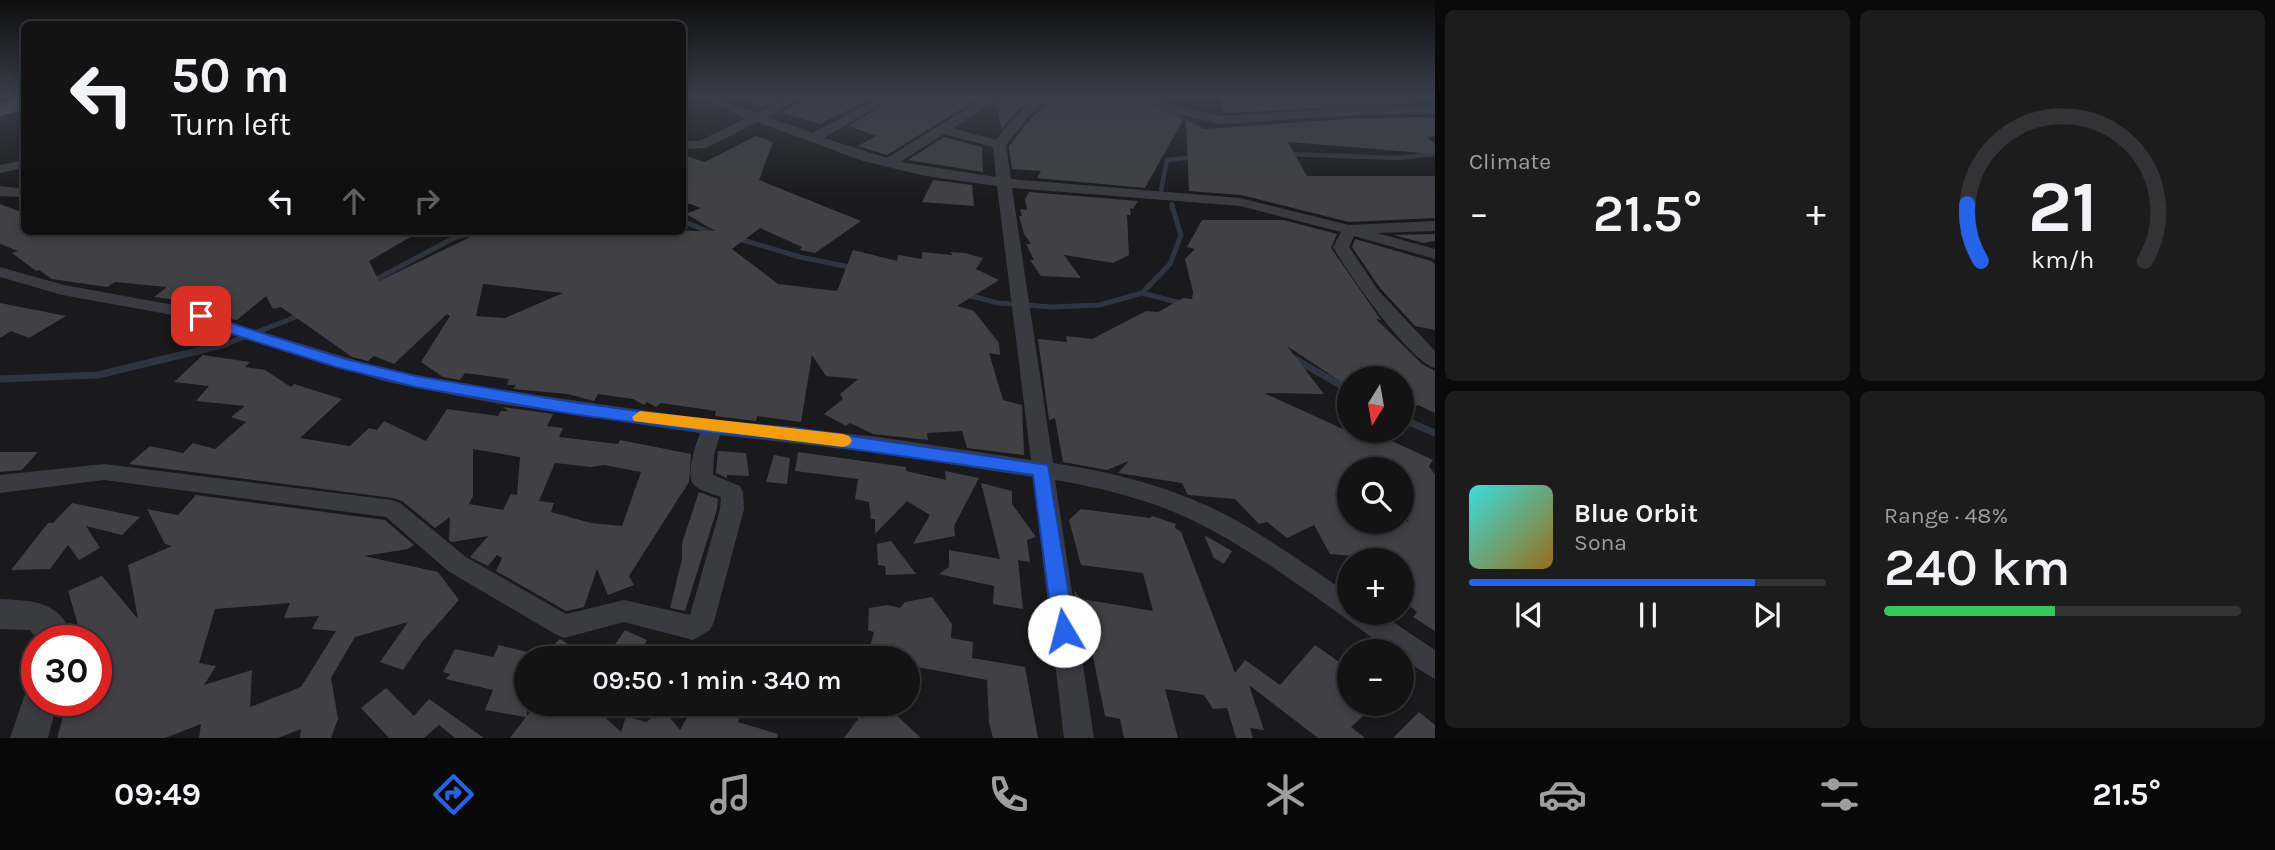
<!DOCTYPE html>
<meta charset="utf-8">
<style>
body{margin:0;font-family:Karla,sans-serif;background:#1d1c1d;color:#f1f3f6;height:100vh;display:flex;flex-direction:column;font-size:26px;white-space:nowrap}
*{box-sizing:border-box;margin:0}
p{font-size:23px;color:#9d9ea0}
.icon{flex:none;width:38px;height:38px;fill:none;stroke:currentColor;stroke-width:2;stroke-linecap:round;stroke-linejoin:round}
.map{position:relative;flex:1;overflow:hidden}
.panel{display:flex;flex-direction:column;gap:10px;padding:10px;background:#0b0a0b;width:840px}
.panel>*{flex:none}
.top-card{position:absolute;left:21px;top:21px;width:665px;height:214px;border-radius:10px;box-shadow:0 4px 10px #0003,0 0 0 2px #333234;background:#141314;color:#f1f3f6;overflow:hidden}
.needle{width:46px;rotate:191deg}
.buttons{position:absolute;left:1337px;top:366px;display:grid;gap:14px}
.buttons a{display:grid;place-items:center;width:77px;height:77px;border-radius:50%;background:#141314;box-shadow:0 4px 10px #0003,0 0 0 2px #333234;font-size:35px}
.speed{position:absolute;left:21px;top:625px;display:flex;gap:14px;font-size:35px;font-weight:700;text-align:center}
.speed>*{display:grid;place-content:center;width:91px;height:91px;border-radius:50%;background:#141314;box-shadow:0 4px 10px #0003,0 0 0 2px #333234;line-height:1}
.speed .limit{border:10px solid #d22;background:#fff;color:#111}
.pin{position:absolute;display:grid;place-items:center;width:60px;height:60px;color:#fff;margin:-30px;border-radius:14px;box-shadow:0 4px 10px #0006}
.me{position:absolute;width:77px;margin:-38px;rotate:352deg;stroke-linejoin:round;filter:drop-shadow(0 0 5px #0008)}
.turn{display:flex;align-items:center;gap:24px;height:147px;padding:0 35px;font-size:32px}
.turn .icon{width:91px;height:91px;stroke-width:2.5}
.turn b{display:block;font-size:49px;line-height:60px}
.lanes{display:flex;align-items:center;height:66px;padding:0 35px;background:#0003;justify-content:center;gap:35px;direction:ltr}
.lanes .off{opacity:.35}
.big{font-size:52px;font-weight:600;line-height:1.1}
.panel .tile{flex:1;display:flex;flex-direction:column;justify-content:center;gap:10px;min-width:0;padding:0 24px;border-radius:10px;background:#1d1c1d}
.panel .dial{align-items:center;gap:0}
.dial svg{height:182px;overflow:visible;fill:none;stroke:#333234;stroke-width:7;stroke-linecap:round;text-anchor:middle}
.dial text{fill:#f1f3f6;stroke:none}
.song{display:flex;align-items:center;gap:21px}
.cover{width:84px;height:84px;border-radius:10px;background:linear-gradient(135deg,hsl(180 70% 55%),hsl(40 70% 35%))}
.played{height:7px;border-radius:4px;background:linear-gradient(90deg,#2563eb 80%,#333234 80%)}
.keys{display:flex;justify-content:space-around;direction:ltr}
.heat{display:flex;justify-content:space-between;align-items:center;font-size:38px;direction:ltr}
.charge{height:10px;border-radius:5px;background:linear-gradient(90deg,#34c759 48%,#333234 0)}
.panel .tiles{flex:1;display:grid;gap:10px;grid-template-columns:repeat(2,1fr)}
.trip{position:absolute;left:514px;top:646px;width:406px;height:70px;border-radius:35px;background:#141314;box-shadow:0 4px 10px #0003,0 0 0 2px #333234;font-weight:600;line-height:70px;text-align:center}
.tabs{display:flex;height:112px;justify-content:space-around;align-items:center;background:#080808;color:#9d9ea0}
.tabs .icon{width:49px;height:49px}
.tabs .active{color:#2563eb}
.tabs b{font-size:32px;color:#f1f3f6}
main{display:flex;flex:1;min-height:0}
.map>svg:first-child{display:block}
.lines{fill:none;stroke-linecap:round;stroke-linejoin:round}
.stream-far2{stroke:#2f3540;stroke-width:4.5}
.stream-far1{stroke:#2f3540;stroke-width:5}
.stream{stroke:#2f3540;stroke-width:7}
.building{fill:#414145;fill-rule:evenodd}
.minor{fill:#3a3a41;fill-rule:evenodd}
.tertiary{fill:#3a3a41;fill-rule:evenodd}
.primary{fill:#565660;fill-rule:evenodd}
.route{fill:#2563eb;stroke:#184099;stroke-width:2}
.slow{fill:#f59e0b}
</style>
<main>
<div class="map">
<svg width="1435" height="738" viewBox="0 0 1435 738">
<rect width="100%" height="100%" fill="#1a191b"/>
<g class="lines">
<path class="stream-far2" d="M1287 154 1398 158 1435 154
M1161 190 1167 160 1193 157
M1172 204 1173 207"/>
<path class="stream-far1" d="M682 221 715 234
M736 238 800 257 854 268
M371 282 454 238 476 231
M1142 293 1184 304
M967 295 998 303 1052 307 1100 305 1142 293 1170 264 1181 235 1172 206
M221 346 301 315"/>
<path class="stream" d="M1293 358 1349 390
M0 379 98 375 226 344
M1402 419 1435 433"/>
</g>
<path class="building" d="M742 97H784L763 107 742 99Z
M806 97H874L820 124 781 113Z
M895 97H979V98L887 155 858 146 876 136 849 126Z
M1001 97H1039L1018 110 1002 129 995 103Z
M1054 97H1136L1184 118 1145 188 1037 178 1041 171 1012 169 1009 146 1031 118Z
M1220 97H1404L1413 104 1223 113Z
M1430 117 1435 120V136L1426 137 1435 144V154L1288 142 1307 176H1435V218L1349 222 1241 195 1189 191 1186 119 1204 129 1360 118Z
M756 136 773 142 759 180 861 221 815 253 800 250 802 247 760 228 732 249 778 284 837 291 853 250 897 261 898 255 922 259V252L952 255 951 252 965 253 983 258 976 269 999 280 957 306 974 311 999 343 1000 355 989 353 1003 400 1022 405 1024 455 967 448 962 431 927 433 928 440 873 434 850 423 846 426 824 414 843 399 840 394 858 379 826 376 812 355 801 422 757 416 756 421 715 416 716 411 661 403 656 407 647 402 644 405 633 399 598 394 594 401 568 394 513 389 516 385H507L509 379 465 373 460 380 443 377 421 362 450 316 447 314 394 364 374 356 368 361 352 357 281 307 273 309 266 296 237 320 223 318 208 309 227 293 185 301 154 297 167 287 115 282 107 287 52 279 39 270 36 271 12 253 18 251 0 244V204L24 213V231H280L339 234 345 231H421L369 261 379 281 483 231H715L686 214 701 208 682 201V155L705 162ZM483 284 563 293 505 318 476 316Z
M944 137 982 147 983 172 908 160Z
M933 180 972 185 974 206 922 202Z
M1029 192 1138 201 1133 209 1130 208 1131 215H1127L1129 255 1113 263 1064 255 1081 278 1041 276 1030 260H1034L1026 244H1031L1024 234 1019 216H1022L1020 209 1027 210 1025 199Z
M1202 220H1283L1337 234 1331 248 1381 320 1376 319 1422 364 1435 371V413L1418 405 1402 414V378H1349V387L1287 346 1324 394 1264 393 1343 429 1346 424 1349 430H1361L1390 440 1433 460 1429 466 1435 475V631L1413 617 1417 612 1402 600V560L1330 554 1314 525 1287 538 1267 522 1259 524 1235 499 1188 495 1182 483 1118 473 1129 461 1107 470 1063 462 1055 418 1049 420 1038 339 1067 342 1066 336 1092 339 1146 311 1158 312 1183 298 1192 299 1193 292 1185 259 1195 249 1187 247ZM1349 469H1402V513L1409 522H1349Z
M1435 234V241L1423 243 1394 235Z
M1355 239 1431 261 1435 264V330L1415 326 1380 288 1352 247Z
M0 303 66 316 29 338 11 331 0 338Z
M203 355 250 362 245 367 265 370 291 387 294 384 342 399 300 438 350 446 369 428 377 430 384 421 426 441 447 409 498 416 501 411H508L503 407 553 414 547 426 563 428 559 437 618 444 620 440 691 454 689 482 629 576 634 585 608 595 597 569 584 607 566 611 496 571 502 558 497 555 488 566 470 557 488 536 452 542 449 540 450 517 435 528 402 501 393 498 129 464 150 446 183 453 193 443 215 449 246 422 231 417 245 406 196 401 209 386 174 382ZM473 449 520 457 517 495 511 494 503 510 469 504 473 496ZM555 463 591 467 604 465 641 472 622 526 591 523 551 512 554 503 539 501Z
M718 451 746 453 749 476 727 475V478L716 473Z
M0 452H38L22 470 0 472Z
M798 452 906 467V471L946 480 945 471 979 478 954 526 955 536 913 544 930 515 907 501 875 534V519H871L869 502 855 499 858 479 795 471Z
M774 455 790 458 787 484 766 482Z
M981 483 1012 491V504L1036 537 1027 540 1030 562 1018 560 1023 609 993 604 994 586 939 574 949 567V550L1000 559Z
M699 492 718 499 717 509 685 611 670 608 682 559V543Z
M196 495 385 520 414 545 408 549 364 556 438 572 459 600 422 642 403 670 380 662 408 622 355 637 331 678 338 719 331 738H300L301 729 278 738H199L201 724 165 738H57L68 700H96V637L81 635 68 591 102 576 138 619 128 565 172 546 165 544 147 509 178 515ZM290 603 284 618 319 616 312 629 336 631 301 687 250 707 252 670 204 685 216 666 199 663 215 609Z
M72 503 140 517 122 535 86 526 100 548 79 560 68 545 50 569 11 570 48 523H53Z
M1081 509 1150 518 1152 516 1176 524 1175 528 1181 532 1235 673 1245 660 1280 685 1315 645 1349 669V704H1376L1351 727 1365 738H1318L1249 685 1264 730 1250 728 1253 738H1236L1227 708 1213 709 1204 695 1165 689 1178 738H1124L1120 719 1105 716 1088 632 1080 631 1074 590 1083 602 1082 599 1153 611 1143 573 1081 565 1069 520Z
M1204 535 1232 551 1224 564 1214 558Z
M891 541 916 574 886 575 885 566 878 565 877 544Z
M932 597 952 624 951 638 973 642 972 658 1025 667 1038 738H993L989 723 987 680 912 666V658H867L874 632 868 630 869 608 888 605 900 608 905 602Z
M625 630 647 640 636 658H606Z
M560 639 576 649 567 658H539Z
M499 645 527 652V716L537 704H567L594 714 597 710 621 732 626 716 646 722 663 709 680 730 695 704H711L740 717 738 722 778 734 777 738H510L526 717 485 710 493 690 446 679 450 674 443 672 455 649 493 657Z
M386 688 414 716 429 699 484 738H455L439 725 424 738H389L361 708Z
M869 704H891V710L921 738H844Z
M1419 712 1435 725V738H1393Z"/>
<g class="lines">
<path class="minor" d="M695 97H711L756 113 789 97H804L767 117 813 133 879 97H893L824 138 887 158 985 97H999L953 128 996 140C1011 122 1026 97 1052 97L1029 116 1006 145 1011 179 1240 198 1349 225 1435 221V231L1377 233 1435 249V259L1354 236 1349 247 1378 290 1435 351V368C1409 361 1347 272 1333 247L1341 232 1240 206 1012 188 1053 463C1119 473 1188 491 1246 526 1281 547 1315 571 1349 594V612H1378L1435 650V679L1402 659V651H1391C1330 608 1261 554 1194 521 1151 500 1103 488 1055 480L1094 738H1064L1033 477 879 453 720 435 714 455 713 475 740 486 743 492 744 509 714 622 710 630 693 640 624 622 564 638 555 634 448 571 386 517 104 480 0 493V475L104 464 392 500 400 503 466 557 566 614 624 600 690 615 720 509 721 497C713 494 701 491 695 486 684 478 696 444 700 433L494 403 387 382 206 327 195 319 62 295 0 277V267L64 285 207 311 218 319 388 370 494 389 712 420 879 437 1031 460 997 186 926 176 863 161 757 122 706 148 682 149V141H699L746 118ZM944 134 993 147 996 177 900 162Z
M1138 97H1154L1185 108 1220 116 1360 107 1435 106V114L1360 115 1220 124 1177 114Z
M24 160V168L0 173V165Z
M0 186 24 189V197L0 196Z"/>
<path class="tertiary" d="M0 599C37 601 60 601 75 640H38L30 630 0 629Z
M37 684V700H58L48 738H10L27 688Z"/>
<path class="primary" d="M24 97V109L0 116V104Z"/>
</g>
<linearGradient id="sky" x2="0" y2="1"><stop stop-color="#0e0e0f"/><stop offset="0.48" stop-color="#383e4a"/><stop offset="1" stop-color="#383e4a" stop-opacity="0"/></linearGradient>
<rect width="1435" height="200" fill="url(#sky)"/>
<path class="route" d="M201 311 218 319 345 359 416 376 572 402 712 421 796 428 1048 465 1075 631 1072 638 1064 640 1056 638 1053 631 1033 475 796 441 712 433 572 414 416 387 336 367 207 326 194 316Z"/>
<path class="slow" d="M640 411 843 434 849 436 852 441 849 445 843 447 634 421 632 417Z"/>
</svg>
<div class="buttons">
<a><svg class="needle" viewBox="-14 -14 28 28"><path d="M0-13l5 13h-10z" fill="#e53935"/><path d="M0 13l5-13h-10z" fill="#9d9ea0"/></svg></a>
<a><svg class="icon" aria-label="search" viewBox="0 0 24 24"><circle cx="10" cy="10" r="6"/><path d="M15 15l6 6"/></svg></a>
<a>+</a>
<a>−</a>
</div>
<div class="speed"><div class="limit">30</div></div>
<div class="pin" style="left:201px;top:316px;background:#d93025"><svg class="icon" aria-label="arrive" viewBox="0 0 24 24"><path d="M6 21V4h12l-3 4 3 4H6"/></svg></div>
<svg class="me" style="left:1064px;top:631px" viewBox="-20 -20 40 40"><circle r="19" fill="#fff"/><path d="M0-13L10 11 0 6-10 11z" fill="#2563eb"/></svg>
<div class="trip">09:50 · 1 min · 340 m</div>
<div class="top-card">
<div class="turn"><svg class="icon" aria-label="left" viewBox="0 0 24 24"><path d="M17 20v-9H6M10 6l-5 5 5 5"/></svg><div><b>50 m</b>Turn left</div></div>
<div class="lanes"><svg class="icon" aria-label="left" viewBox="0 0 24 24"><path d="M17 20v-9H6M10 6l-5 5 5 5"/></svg><svg class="icon off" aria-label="ahead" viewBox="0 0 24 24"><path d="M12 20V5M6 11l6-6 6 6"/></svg><svg class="icon off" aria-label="right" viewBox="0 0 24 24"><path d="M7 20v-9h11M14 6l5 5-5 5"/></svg></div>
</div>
</div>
<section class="panel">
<div class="tiles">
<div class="tile"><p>Climate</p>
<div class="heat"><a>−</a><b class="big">21.5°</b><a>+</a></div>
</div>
<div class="tile dial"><svg viewBox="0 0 100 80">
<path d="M14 69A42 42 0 1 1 86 69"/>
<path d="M14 69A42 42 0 0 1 8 44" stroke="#2563eb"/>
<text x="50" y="56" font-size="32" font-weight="700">21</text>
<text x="50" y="72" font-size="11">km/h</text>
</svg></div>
<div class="tile">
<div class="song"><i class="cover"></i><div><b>Blue Orbit</b><p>Sona</p></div></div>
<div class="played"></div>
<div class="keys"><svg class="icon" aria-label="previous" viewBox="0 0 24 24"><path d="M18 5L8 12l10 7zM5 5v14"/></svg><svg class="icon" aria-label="pause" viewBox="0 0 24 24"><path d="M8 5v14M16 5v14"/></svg><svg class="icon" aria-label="next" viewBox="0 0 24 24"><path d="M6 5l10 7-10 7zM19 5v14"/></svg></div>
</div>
<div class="tile"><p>Range · 48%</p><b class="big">240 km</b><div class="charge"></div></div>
</div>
</section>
</main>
<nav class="tabs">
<b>09:49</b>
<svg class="icon active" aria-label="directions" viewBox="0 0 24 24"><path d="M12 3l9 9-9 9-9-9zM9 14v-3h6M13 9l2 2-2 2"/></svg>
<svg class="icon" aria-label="music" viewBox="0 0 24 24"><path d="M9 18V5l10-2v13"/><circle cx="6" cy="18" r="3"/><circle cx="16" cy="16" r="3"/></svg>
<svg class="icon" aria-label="phone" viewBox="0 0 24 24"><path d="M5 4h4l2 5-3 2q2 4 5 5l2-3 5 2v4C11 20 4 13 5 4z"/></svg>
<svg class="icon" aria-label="climate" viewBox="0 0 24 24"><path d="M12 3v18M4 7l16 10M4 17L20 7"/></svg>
<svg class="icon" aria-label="car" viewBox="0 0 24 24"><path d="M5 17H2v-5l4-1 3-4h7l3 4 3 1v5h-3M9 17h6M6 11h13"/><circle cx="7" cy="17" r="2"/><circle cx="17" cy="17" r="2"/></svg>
<svg class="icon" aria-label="filters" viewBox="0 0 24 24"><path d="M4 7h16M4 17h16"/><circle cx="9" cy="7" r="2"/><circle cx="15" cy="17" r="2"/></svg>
<b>21.5°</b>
</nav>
